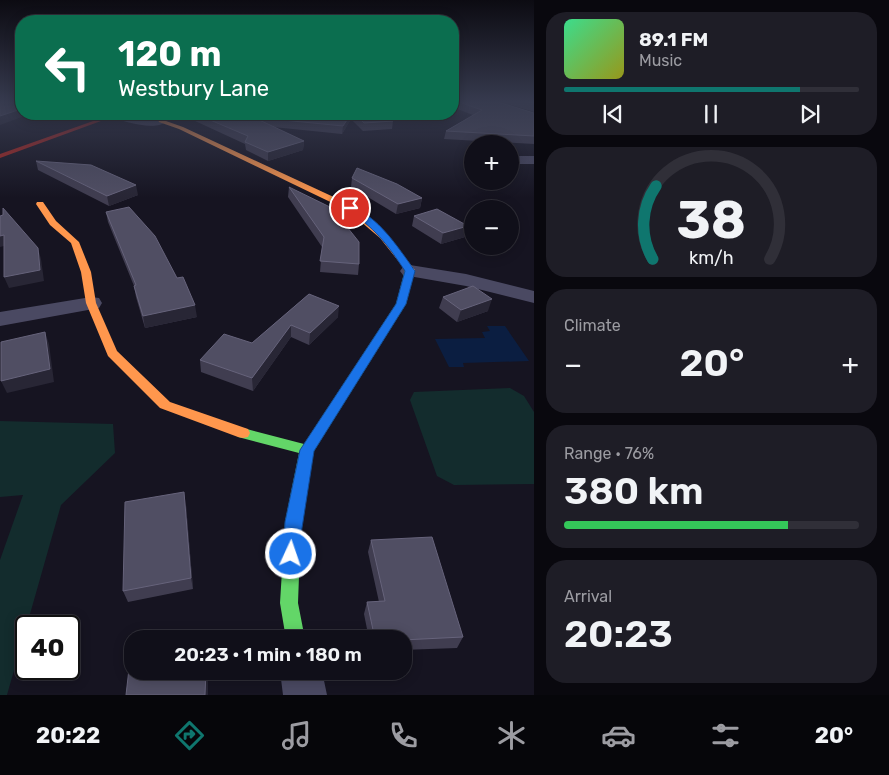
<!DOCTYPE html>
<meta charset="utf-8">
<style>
body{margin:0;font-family:Rubik,sans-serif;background:#1e1d26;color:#f1f3f6;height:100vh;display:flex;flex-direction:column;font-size:19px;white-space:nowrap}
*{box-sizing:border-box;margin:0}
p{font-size:16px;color:#9c9ca2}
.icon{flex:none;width:28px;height:28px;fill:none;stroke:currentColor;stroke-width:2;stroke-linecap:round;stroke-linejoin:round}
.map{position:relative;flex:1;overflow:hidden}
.panel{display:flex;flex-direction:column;gap:12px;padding:12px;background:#09080e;width:355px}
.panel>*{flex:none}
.banner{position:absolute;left:15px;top:15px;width:444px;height:105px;border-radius:20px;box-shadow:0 2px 12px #0003,0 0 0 1px #302f38;background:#0b6e4f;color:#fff;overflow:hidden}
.buttons{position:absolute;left:464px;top:135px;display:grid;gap:10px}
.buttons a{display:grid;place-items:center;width:55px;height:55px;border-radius:50%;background:#100f19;box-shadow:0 2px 12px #0003,0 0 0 1px #302f38;font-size:25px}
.speed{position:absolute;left:15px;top:615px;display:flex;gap:10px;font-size:25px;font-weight:700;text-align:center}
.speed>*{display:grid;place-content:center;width:65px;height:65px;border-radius:50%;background:#100f19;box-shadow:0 2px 12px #0003,0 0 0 1px #302f38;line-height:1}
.speed .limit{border:2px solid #111;border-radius:8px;background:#fff;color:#111}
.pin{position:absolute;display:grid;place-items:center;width:42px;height:42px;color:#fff;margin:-21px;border:2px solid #fff;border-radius:50%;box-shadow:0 1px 5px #0007}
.me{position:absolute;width:55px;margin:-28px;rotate:3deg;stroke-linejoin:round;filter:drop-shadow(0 0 4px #0008)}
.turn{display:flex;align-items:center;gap:18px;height:105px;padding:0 20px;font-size:22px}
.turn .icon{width:65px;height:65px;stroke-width:2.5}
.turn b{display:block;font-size:35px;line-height:42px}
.big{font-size:38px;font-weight:600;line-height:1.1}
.panel .card{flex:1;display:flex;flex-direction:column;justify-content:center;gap:8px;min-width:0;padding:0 18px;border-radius:20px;background:#1e1d26}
.panel .dial{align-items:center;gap:0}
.dial svg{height:130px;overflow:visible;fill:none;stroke:#302f38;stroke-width:7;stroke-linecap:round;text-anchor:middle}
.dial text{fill:#f1f3f6;stroke:none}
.song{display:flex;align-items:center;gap:15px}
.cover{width:60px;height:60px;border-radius:8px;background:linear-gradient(135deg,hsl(150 70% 55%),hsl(60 70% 35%))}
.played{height:5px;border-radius:2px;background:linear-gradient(90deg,#0f766e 80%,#302f38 80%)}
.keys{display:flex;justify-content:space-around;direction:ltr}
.heat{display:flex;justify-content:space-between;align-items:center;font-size:28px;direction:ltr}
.charge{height:8px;border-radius:4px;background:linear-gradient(90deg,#34c759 76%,#302f38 0)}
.trip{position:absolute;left:124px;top:630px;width:288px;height:50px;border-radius:20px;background:#100f19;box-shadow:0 2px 12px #0003,0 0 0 1px #302f38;font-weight:600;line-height:50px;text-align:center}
.menu{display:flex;height:80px;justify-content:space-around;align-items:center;background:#06060a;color:#9c9ca2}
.menu .icon{width:35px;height:35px}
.menu .active{color:#0f766e}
.menu b{font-size:22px;color:#f1f3f6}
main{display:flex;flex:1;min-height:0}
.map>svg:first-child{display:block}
.green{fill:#132c2d}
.water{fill:#0b1e41}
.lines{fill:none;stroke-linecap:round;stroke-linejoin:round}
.street{fill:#4a4962;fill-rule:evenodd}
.fast{fill:#63d668;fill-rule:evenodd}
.slow{fill:#ff974d;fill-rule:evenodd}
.jam{fill:#b3261e;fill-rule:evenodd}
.wall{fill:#403d50}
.shaded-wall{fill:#282635}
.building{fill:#504e63;stroke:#66637b}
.route{fill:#1a73e8;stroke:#114b97}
</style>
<main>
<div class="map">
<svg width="534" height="695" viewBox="0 0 534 695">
<rect width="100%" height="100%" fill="#161421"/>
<path class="green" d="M510 388 524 396 534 412V484L454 485 437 476 410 400 414 392Z
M0 421 113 424 115 453 61 505 7 695H0V560L23 495 0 497Z"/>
<path class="water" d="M487 326H505L529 361 463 363 464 367H449L435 339 485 338 482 332 490 331Z"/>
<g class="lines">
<path class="street" d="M109 114C118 114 163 118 167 121 155 132 124 121 110 117Z
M510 156H534V164H510Z
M410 265 466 274 534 291V303L466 286 403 275 400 271 403 267Z
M91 297 99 298 102 303 99 308 0 326V312Z
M280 671H322L327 695H283Z"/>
<path class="fast" d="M410 267 415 270 406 304 314 451 301 522 298 603 305 639H286L280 603 285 522 299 453 238 437 236 433 238 429 243 428 304 444 396 304 405 270Z"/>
<path class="slow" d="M141 114 162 117 163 120 183 127 353 206 386 234 415 270 410 273 407 272 380 238 347 210 179 129 159 122 158 119Z
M37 202H43L56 221 79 242 91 272 96 303 117 351 170 402 248 429 250 433 248 437 243 438 238 437 160 408 108 356 86 303 81 272 71 243 50 225 36 204Z"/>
<path class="jam" d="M113 114H120L0 158V154Z"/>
</g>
<path class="wall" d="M452 101H495L534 113V144L444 139 446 131 473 115 452 107Z
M498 101H534V112Z
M180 114H384L393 121 392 129 363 131 351 119 342 134 273 127 304 141 303 150 268 161 246 150 245 144Z
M36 161 138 195 109 206 38 170Z
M352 178 422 198 420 208 396 214 351 187Z
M289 187 359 264 358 275 320 272 322 247 288 197Z
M106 212 197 317 145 328 136 297 134 286 108 222Z
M414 216 465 237 441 244 412 226Z
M309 294 338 317 309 345 291 337 253 391 201 372 200 360 252 343Z
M443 297 488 311 457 322 439 308Z
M186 505 193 589 128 602 123 591Z
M371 540 463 637 457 648 402 650V639H369L364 614 367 602H379L368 552Z"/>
<path class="shaded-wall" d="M21 109V114H30L0 125V116Z
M351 114H352L351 119 342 134 343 126Z
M304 141 303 150 268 161V152Z
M136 185 138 195 109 206 107 196Z
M422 198 420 208 396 214 398 204Z
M468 226 465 237 441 244 443 233Z
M4 235 8 245 0 247V236Z
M38 248 41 259 44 281 9 288 4 277Z
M492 299 488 311 457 322 461 310Z
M195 305 197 317 145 328 143 316Z
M339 306 338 317 309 345 310 333Z
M291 325V337L253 391 252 378Z
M45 332 49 344 54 382 7 393 1 381Z
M184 492 186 505 193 589 191 578Z
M206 671H208V695H205Z"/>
<path class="building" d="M5 101H21V109L0 116V102Z
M456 101H495L534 113V136L446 131 482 110Z
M525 101H534V103Z
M196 114H351L343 126 253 117 304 141 268 152 245 142 248 136Z
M355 114H384L393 121 364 123Z
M36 161 91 165 136 185 107 196Z
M357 168 397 184 422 198 398 204 352 178Z
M289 187 332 208 359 242V264L320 261 324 237Z
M129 207 155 236 177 278 183 277 195 305 143 316 134 286 136 285 106 212Z
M3 208 38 248 40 270 4 277V235L0 236V216L3 215Z
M437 209 468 226 443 233 414 216Z
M473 286 492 299 461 310 443 297Z
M309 294 339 306 310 333 291 325 252 378 200 360 224 334 252 343Z
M45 332 50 369 1 381V342Z
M184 492 191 578 123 591 125 502Z
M432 537 463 637 402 640V639H375L367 602 385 601 371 540Z
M130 660H132V671H206L205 695H126Z"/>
<linearGradient id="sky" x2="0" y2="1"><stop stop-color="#0c0b12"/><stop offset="0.51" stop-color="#363a4e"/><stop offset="1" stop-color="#363a4e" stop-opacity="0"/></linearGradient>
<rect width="534" height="198" fill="url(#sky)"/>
<path class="route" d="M350 206C379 217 397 246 415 271L406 304 314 451 297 560 291 562 285 560 283 554 285 522 300 450 396 304 405 271C386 242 375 229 347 209V206Z"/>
</svg>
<div class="buttons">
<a>+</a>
<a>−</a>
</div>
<div class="speed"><div class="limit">40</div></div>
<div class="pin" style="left:350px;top:208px;background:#d93025"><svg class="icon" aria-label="arrive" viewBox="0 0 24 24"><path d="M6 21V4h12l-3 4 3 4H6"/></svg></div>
<svg class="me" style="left:291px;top:554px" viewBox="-20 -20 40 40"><circle r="17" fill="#1a73e8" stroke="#fff" stroke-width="3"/><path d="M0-11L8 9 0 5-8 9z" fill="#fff"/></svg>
<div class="trip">20:23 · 1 min · 180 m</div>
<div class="banner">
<div class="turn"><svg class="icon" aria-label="left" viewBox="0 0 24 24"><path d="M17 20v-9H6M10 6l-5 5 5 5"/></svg><div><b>120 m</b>Westbury Lane</div></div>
</div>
</div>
<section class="panel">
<div class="card">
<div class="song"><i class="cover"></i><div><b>89.1 FM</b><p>Music</p></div></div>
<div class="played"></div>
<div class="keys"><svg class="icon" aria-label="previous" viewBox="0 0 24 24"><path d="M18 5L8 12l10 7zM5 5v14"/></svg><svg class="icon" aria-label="pause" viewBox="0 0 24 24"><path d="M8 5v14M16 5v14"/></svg><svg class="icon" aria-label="next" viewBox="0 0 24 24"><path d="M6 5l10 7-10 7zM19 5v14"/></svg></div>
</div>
<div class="card dial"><svg viewBox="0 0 100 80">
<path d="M14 69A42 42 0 1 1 86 69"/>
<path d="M14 69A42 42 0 0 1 16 24" stroke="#0f766e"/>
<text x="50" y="56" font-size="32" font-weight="700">38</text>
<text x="50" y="72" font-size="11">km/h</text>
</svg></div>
<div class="card"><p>Climate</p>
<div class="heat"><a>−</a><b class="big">20°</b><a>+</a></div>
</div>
<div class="card"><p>Range · 76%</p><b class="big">380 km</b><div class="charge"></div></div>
<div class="card"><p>Arrival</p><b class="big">20:23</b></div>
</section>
</main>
<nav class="menu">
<b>20:22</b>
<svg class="icon active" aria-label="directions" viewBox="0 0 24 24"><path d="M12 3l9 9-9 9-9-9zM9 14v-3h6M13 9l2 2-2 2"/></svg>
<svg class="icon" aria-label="music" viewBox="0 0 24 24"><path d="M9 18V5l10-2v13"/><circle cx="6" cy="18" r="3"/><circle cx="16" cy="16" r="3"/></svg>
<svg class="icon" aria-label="phone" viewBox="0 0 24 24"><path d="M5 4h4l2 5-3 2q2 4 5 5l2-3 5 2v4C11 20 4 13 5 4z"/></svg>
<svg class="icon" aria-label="climate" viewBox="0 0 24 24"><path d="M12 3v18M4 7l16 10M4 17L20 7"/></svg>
<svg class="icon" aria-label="car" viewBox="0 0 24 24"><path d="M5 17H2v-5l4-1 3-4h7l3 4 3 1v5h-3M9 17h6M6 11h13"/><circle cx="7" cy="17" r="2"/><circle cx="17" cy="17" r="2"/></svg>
<svg class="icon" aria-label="filters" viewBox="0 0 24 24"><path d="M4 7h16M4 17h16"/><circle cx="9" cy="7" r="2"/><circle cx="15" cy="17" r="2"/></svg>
<b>20°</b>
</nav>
